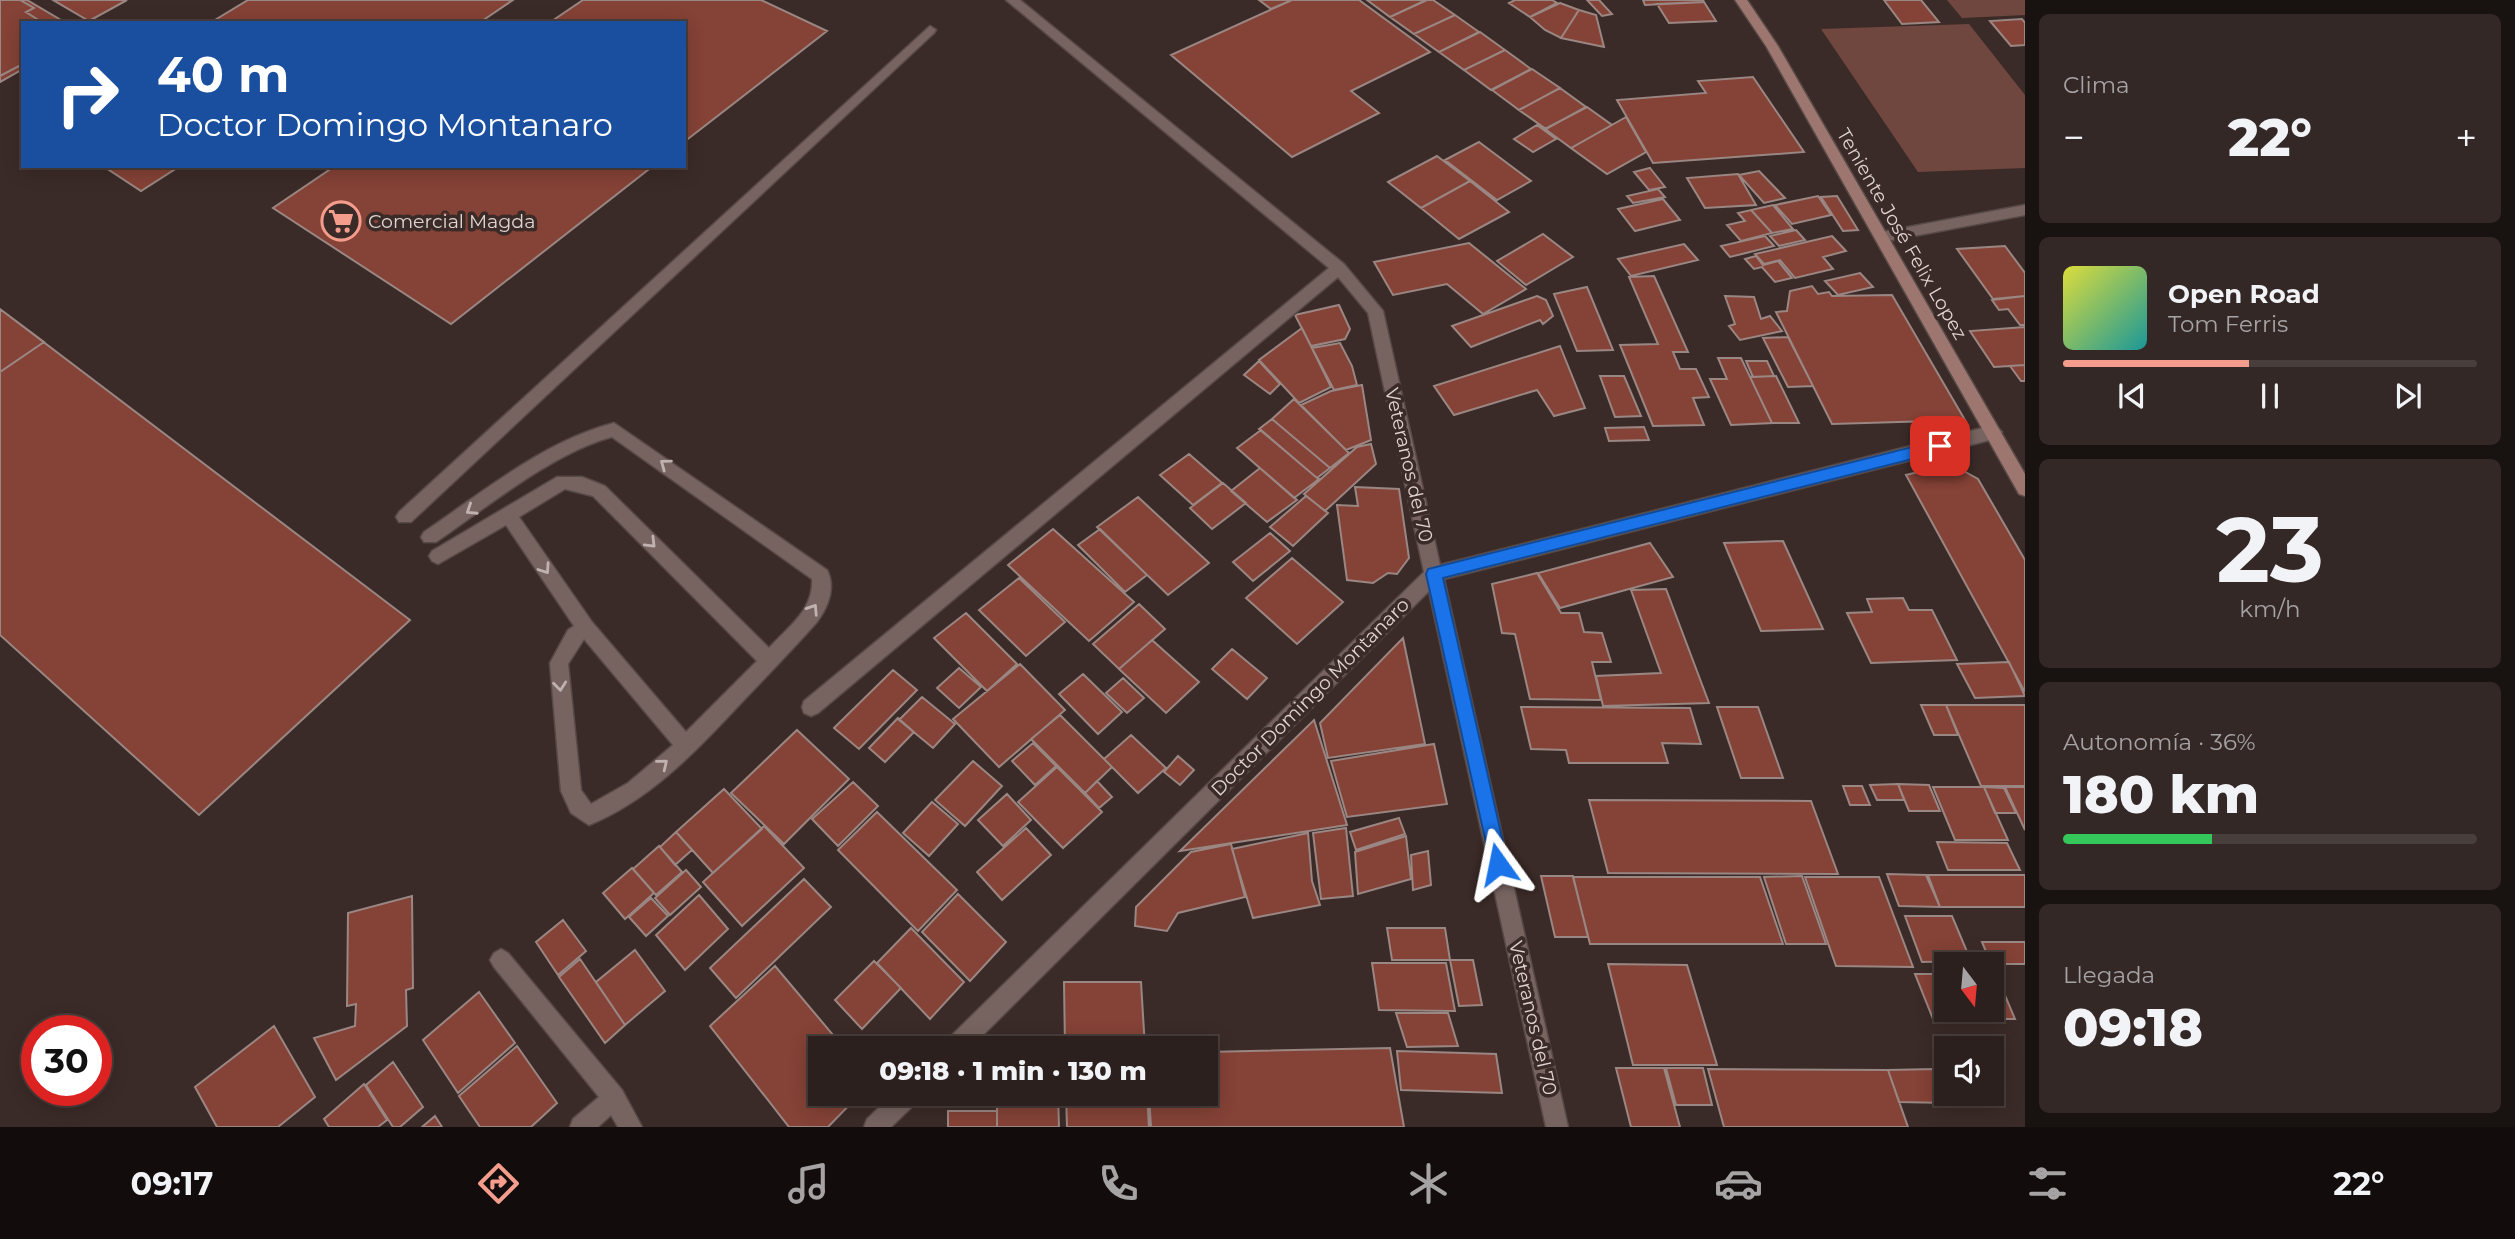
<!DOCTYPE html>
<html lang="es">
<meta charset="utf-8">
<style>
body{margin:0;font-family:Montserrat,sans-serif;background:#342827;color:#f1f3f6;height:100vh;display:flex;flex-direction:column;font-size:26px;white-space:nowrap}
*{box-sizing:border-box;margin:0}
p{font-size:23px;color:#a6a3a4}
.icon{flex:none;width:38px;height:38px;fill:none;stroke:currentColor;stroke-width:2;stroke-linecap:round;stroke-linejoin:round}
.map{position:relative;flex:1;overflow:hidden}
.sheet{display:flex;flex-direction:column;gap:14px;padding:14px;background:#181210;width:490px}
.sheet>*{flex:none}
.hud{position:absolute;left:21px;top:21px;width:665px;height:147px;border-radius:0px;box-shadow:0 4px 18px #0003,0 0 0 2px #483e3c;background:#1a4fa0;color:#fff;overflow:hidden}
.needle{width:46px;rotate:164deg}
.fabs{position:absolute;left:1934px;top:952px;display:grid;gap:14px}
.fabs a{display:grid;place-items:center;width:70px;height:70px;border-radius:0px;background:#2c201e;box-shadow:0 4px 18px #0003,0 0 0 2px #483e3c;font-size:35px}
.speed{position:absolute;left:21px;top:1015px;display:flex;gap:14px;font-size:35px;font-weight:700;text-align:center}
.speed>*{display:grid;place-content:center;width:91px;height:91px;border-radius:50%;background:#2c201e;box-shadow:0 4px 18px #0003,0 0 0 2px #483e3c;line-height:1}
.speed .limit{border:10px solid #d22;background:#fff;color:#111}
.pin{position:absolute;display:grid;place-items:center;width:60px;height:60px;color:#fff;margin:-30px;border-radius:14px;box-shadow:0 4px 10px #0006}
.me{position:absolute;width:77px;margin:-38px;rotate:348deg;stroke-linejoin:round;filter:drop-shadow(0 0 5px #0008)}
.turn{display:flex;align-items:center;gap:24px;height:147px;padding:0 21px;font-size:32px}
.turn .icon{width:91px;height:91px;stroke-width:2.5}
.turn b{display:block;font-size:49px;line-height:60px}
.big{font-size:52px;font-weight:800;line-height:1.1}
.sheet .tile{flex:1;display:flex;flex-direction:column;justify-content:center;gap:10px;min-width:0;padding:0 24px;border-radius:10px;background:#342827}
.sheet .dial{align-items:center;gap:0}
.dial b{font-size:91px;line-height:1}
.song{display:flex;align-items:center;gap:21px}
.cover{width:84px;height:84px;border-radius:10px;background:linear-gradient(135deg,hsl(60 70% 55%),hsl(180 70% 35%))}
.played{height:7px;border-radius:4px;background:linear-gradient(90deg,#f49d8d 45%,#483e3c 45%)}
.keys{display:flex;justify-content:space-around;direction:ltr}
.heat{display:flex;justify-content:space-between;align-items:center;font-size:38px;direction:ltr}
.charge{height:10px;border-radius:5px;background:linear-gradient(90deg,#34c759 36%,#483e3c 0)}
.trip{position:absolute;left:808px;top:1036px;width:410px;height:70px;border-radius:0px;background:#2c201e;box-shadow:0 4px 18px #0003,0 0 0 2px #483e3c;font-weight:800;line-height:70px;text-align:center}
.tabs{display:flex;height:112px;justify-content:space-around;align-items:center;background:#120d0c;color:#a6a3a4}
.tabs .icon{width:49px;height:49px}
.tabs .current{color:#f49d8d}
.tabs b{font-size:32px;color:#f1f3f6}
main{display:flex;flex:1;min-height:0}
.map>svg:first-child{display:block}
.green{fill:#70473f}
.building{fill:#854236;stroke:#9a8682;stroke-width:2}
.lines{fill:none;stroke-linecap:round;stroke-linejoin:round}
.service-casing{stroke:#574946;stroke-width:3}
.minor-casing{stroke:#574946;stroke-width:3}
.secondary-casing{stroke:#574946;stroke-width:3}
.service{fill:#776461;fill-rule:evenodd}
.minor{fill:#776461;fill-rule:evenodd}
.secondary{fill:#9d766f;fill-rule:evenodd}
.oneway{stroke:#c0b2af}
.route{fill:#1a73e8;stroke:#114b97;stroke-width:2}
.labels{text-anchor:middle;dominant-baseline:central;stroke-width:7;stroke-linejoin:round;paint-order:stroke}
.poi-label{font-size:19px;fill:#dfd4d1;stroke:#3b2b28;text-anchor:start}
.street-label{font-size:19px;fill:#dfd4d1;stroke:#3b2b28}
</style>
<main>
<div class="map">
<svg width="2025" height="1127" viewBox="0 0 2025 1127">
<rect width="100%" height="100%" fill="#3b2b28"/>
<path class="green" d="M1947 0H2025V15L1962 18Z
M1969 24 2025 95V168L1918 172 1821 29Z"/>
<path class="building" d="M0 0H27L66 23H23V69L0 82Z
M0 0H20L34 8 26 12 43 23H23V64L0 76Z
M53 0H127L89 21Z
M248 0H513L479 23H210Z
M583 0H761L827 31 684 142V23H549Z
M1259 0H1292L1271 9Z
M1292 0H1359L1430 52 1351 91 1379 113 1292 157 1171 55Z
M1367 0H1426L1390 17Z
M1427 0H1433L1455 15 1414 34 1390 17Z
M1515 0H1552L1557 3 1530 17 1509 3Z
M1587 0H1599L1612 14 1602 16Z
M1643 0H1703L1704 2 1645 5Z
M1884 0H1921L1939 22 1902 24Z
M1704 2 1716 21 1669 23 1657 4Z
M1560 3 1579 10 1561 38 1545 30 1530 17Z
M1579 10 1596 15 1604 47 1561 38Z
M1455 15 1479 32 1439 52 1414 34Z
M2022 19 2025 23V45L2011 46 1990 21Z
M1480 32 1505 50 1464 70 1439 52Z
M1505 50 1531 69 1491 90 1464 70Z
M1532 69 1560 88 1519 110 1492 90Z
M1753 77 1804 152 1653 163 1617 100 1706 93 1698 81Z
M1560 88 1586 107 1546 129 1519 110Z
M1587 107 1612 125 1571 148 1545 129Z
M1626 117 1646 152 1607 174 1571 148Z
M1537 125 1556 139 1533 152 1514 139Z
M1479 142 1531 181 1497 200 1445 160Z
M1437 156 1470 181 1421 208 1388 182Z
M103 166H180L141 191Z
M335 166H653L451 324 273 208Z
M1650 168 1665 187 1649 190 1634 172Z
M1759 171 1785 198 1764 203 1739 175Z
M1738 174 1756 205 1705 208 1687 178Z
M1470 181 1509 212 1459 239 1421 208Z
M1658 189 1665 197 1633 203 1627 196Z
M1818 196 1831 215 1792 224 1775 205Z
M1837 196 1858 230 1843 231 1821 197Z
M1663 199 1680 220 1635 231 1618 209Z
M1773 205 1793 229 1772 233 1751 210Z
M1751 210 1772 233 1741 241 1727 225 1745 221 1738 213Z
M1796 230 1805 240 1779 246 1770 236Z
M1543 234 1573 257 1526 285 1497 261Z
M1765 236 1774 246 1730 257 1721 246Z
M1832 236 1846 251 1823 257 1833 269 1795 278 1780 260 1764 264 1755 254Z
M1469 243 1526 289 1483 314 1447 284 1393 295 1374 262Z
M1684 244 1698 260 1631 276 1618 259Z
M2005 246 2025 273V296L1993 299 1957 249Z
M1756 256 1763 265 1778 261 1792 278 1775 282 1762 267 1754 269 1745 259Z
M1860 273 1873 287 1838 295 1825 281Z
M1654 276 1688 352H1673L1680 369H1696L1709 397 1693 398 1704 425 1653 426 1620 345 1658 344 1629 277Z
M1812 286 1818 294 1829 292 1832 296 1892 295 1965 420 1832 424 1776 312 1787 311 1790 291Z
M1587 287 1613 350 1577 351 1554 294Z
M1537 296 1546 300 1553 316 1543 324 1540 320 1471 347 1452 326Z
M1725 296 1754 297 1761 319 1770 316 1782 331 1740 340 1729 326 1735 324Z
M2025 296V325H2020L2008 309 1999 310 1992 300Z
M1339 305 1350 329 1345 339 1311 346 1295 315Z
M0 309 410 620 199 815 0 635Z
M0 309 44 342 0 372Z
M2025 327V365L2010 366 1994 367 1970 331Z
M1302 328 1331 387 1299 403 1259 360Z
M1788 337 1813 386 1788 387 1763 338Z
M1340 343 1352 366 1357 385 1334 390 1312 348Z
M1560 346 1585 408 1554 416 1537 390 1454 415 1434 386Z
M1718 358H1741L1772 423 1731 425 1710 379H1727Z
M1259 361 1280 384 1270 394 1244 375Z
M1746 361H1767L1774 376 1753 377Z
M2025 365V381H2021L2010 366Z
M1600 376H1624L1641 416 1615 417Z
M1776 376 1799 423H1772L1750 377Z
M1362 385 1371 440 1346 450 1301 405 1331 391Z
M1294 399 1349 453 1330 468 1272 419Z
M1272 419 1330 468 1317 478 1259 429Z
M1644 427 1649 440 1609 441 1605 428Z
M1261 430 1317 478 1319 479 1294 498 1237 448Z
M1371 444 1376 464 1325 511 1304 494 1357 447Z
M1189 454 1222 483 1193 505 1160 475Z
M1951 464 1978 479 2025 560V692L1906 475Z
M1260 468 1297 500 1267 522 1231 491Z
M1223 483 1246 503 1212 529 1190 508Z
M1355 487 1399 489 1409 558 1397 574 1388 573 1373 583 1347 580 1337 505 1358 506Z
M1306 496 1328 513 1293 546 1270 527Z
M1138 497 1209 563 1168 595 1097 527Z
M1053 529 1134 602 1089 641 1008 565Z
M1100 529 1147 575 1125 592 1078 545Z
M1270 533 1290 551 1253 581 1233 562Z
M1783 541 1823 629 1761 631 1724 543Z
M1650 543 1673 577 1560 608 1538 573Z
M1292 558 1343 602 1297 644 1246 598Z
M1537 573 1561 613H1579L1584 632 1602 633 1611 662H1592L1601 700 1530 699 1515 634 1502 633 1492 584Z
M1019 578 1065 622 1026 656 979 610Z
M1666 589 1709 703 1603 706 1596 676 1661 673 1631 590Z
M1903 598 1909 610H1932L1957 660 1871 663 1847 613 1872 612 1867 599Z
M1139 604 1165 629 1119 669 1093 644Z
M966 613 1017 664 987 691 934 638Z
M1403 638 1425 744 1328 758 1320 723Z
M1152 640 1199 682 1166 713 1119 669Z
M1232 649 1267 678 1247 699 1212 669Z
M2009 662 2025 696 1975 698 1957 664Z
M1020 664 1065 710 999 767 953 719Z
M959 668 981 687 959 708 937 688Z
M893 670 917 690 859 749 834 728Z
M1083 674 1122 712 1098 734 1059 694Z
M1123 678 1144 698 1127 713 1106 693Z
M922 697 955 724 933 748 899 720Z
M1921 705H1946L1958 735H1934Z
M1946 705H2025V786H1981Z
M1521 707 1690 708 1701 744 1662 743 1668 763H1569L1566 750 1531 749Z
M1717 707H1758L1783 778H1741Z
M1060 715 1112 767 1085 793 1031 739Z
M898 718 914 732 885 762 869 748Z
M1314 720 1347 825 1180 851Z
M797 730 849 779 784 844 731 793Z
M1131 735 1166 768 1138 793 1104 759Z
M1033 743 1056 766 1035 785 1012 761Z
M1434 744 1447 804 1347 817 1331 761Z
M1178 756 1194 770 1180 785 1164 772Z
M973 761 1002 786 965 826 935 800Z
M1057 767 1102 812 1063 848 1018 802Z
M1097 781 1112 797 1099 808 1085 793Z
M853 782 878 806 838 846 812 819Z
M1898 784 1904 800H1877L1870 785Z
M1898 784 1929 785 1940 811H1909Z
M1843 786H1862L1870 805H1850Z
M1933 787H1984L2008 840H1955Z
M1984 787 2004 788 2016 813H1995Z
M2005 787H2025V830Z
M724 789 762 829 713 873 676 832Z
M1007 794 1031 820 1003 846 978 820Z
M1589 800 1811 801 1838 874 1608 873Z
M932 802 958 824 929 856 903 833Z
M877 812 957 890 918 931 838 850Z
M1399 818 1405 834 1356 850 1350 832Z
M764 826 804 868 742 926 703 882Z
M1026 828 1051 855 1002 900 977 872Z
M1346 828 1353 896 1321 899 1313 833Z
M676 832 692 850 675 865 660 847Z
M1308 833 1312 881 1320 905 1253 918 1232 849Z
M1406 836 1411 879 1358 894 1355 852Z
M1937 842 2007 843 2020 870H1948Z
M1231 844 1245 897 1178 913 1167 931 1135 926 1136 907 1191 852Z
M659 846 682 872 656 895 633 869Z
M1428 851 1431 885 1413 890 1411 855Z
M632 868 654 893 625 919 603 893Z
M686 870 701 887 670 915 655 898Z
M1887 874 1926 875 1940 907 1899 906Z
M1928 875H2025V907H1940Z
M1541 876H1573L1588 937H1555Z
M1802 876 1826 944H1786L1764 877Z
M1573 877H1760L1783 944H1590Z
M1805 877H1879L1913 967 1836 966Z
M804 879 831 907 736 998 710 968Z
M958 894 1006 942 970 981 922 932Z
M699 895 728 929 685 970 656 935Z
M412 896 413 988 406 990 407 1026 336 1080 314 1038 355 1026 356 1004 347 1006 348 913Z
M651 898 668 916 646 936 629 917Z
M1905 916H1952L1971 961 1922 962Z
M563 920 586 951 558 975 536 942Z
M911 928 964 982 930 1019 877 963Z
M1387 928H1445L1450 960H1392Z
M1982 942H2025V964H1991Z
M635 950 665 991 625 1025 596 982Z
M580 959 625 1025 605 1043 559 977Z
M1450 960H1473L1482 1005 1459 1006Z
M874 961 901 988 862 1029 835 1000Z
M1372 963H1446L1455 1011 1379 1010Z
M1608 964 1687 965 1717 1065H1633Z
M775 966 844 1048H821V1094H860L828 1127H789L710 1026Z
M1915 974H1946V1010H1992V974H1996L2015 1019H1933Z
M1064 982H1141L1145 1048H1065Z
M479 992 515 1043 458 1093 423 1040Z
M1396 1013H1448L1458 1046 1407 1047Z
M274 1026 315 1097 278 1127H217L195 1087Z
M517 1046 557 1103 531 1127H480L459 1096Z
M1390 1048 1404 1127H1151L1149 1094H1206V1052Z
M1397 1051 1496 1054 1502 1093 1401 1090Z
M393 1062 423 1107 400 1127H393L366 1085Z
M1616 1068H1664L1680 1127H1631Z
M1666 1068H1703L1712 1105H1676Z
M1708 1069 1888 1070 1908 1127H1724Z
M1935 1069 1948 1103 1899 1102 1888 1070Z
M364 1084 387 1120 378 1127H329L324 1119Z
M997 1094H1058L1059 1127H997Z
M1066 1094H1147L1149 1127H1067Z
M948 1111H997V1127H948Z
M435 1116 442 1127H422Z"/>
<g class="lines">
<g class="service-casing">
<path id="service" d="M930 26 936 30 934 33 411 522H399L396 517 399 512Z
M614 423 827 570C836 588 828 607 817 622 793 649 768 675 743 701 698 749 651 800 589 825L571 813 561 791 550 663 568 630 574 626 506 525 438 564 432 561 429 556 432 551 557 477H582L605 486 769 648C788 627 814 610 812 579L612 437C554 452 486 508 436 542H424L421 537 424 532C483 492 544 441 614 423ZM565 489 593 496 757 661 686 732 592 622 519 517ZM584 639 673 745 628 783 591 804 581 790 568 664Z"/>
</g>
<g class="minor-casing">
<path id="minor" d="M1006 0H1020L1344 264 1383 311 1440 565 1994 425 2002 432 1994 439 1444 579 1568 1127H1546L1429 591 970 1048H944L947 1040 1424 572 1368 313 1338 277 818 713 811 716 804 713 802 707 804 701 1329 268Z
M2025 205V215L1882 242 1875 237 1882 232Z
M501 949 508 953 622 1090 642 1127H618L611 1115 598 1127H570L573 1119 599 1097 494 967 490 960 494 953Z
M893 1094H920L917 1102 891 1127H864L867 1119Z"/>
</g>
<g class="secondary-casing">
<path id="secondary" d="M1735 0H1747L1778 46 2025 474V496L2019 494 1766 46Z"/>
</g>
<use href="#service" class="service"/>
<use href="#minor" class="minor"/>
<use href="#secondary" class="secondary"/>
</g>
<defs><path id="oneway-chevron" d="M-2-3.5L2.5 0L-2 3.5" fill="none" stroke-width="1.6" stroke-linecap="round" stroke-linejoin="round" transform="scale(1.75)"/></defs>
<g class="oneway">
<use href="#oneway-chevron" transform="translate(665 464) rotate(-144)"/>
<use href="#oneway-chevron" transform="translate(471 510) rotate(147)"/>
<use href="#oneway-chevron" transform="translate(651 543) rotate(45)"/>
<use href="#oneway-chevron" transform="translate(545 569) rotate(56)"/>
<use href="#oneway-chevron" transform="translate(813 609) rotate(-57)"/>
<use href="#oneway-chevron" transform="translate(560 686) rotate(84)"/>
<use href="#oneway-chevron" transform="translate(663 764) rotate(-39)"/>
</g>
<path class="route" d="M1940 440 1948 446 1940 452 1443 578 1508 864 1505 870 1498 873 1492 870 1426 574 1428 569Z"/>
<defs>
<g id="supermarket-ring" transform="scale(2.0125)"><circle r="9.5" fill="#3b2b28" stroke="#f49d8d" stroke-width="1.5"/><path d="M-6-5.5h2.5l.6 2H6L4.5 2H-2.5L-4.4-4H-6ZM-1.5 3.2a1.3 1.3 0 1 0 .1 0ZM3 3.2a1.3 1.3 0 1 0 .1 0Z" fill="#f49d8d"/></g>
</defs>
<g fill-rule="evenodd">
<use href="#supermarket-ring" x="341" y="221"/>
</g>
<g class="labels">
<g class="poi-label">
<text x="368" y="221">Comercial Magda</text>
</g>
<g class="street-label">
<text transform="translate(1902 234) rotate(60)">Teniente José Felix Lopez</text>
<text transform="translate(1409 465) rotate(77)">Veteranos del 70</text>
<text transform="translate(1310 697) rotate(-45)">Doctor Domingo Montanaro</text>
<text transform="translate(1533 1018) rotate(77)">Veteranos del 70</text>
</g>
</g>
</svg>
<div class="fabs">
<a><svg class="needle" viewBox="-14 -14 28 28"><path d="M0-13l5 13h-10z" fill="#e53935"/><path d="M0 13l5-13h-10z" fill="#a6a3a4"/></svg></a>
<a><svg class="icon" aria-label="sound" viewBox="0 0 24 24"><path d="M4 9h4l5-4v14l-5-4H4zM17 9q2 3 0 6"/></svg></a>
</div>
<div class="speed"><div class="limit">30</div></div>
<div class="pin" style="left:1940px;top:446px;background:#d93025"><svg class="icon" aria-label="arrive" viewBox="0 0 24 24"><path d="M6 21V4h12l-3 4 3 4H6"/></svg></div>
<svg class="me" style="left:1498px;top:864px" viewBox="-20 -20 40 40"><path d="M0-17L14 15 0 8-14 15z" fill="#1a73e8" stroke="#fff" stroke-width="4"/></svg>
<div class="trip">09:18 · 1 min · 130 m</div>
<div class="hud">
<div class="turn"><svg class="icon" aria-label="right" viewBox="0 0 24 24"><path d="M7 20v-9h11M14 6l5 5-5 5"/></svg><div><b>40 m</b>Doctor Domingo Montanaro</div></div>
</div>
</div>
<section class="sheet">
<div class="tile"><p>Clima</p>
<div class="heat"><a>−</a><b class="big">22°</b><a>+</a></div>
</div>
<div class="tile">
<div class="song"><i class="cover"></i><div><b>Open Road</b><p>Tom Ferris</p></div></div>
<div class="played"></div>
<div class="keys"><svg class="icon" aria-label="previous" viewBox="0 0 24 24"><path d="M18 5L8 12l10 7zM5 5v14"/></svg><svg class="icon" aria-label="pause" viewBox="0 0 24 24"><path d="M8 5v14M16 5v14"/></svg><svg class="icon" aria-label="next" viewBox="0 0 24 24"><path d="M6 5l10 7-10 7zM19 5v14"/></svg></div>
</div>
<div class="tile dial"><b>23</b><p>km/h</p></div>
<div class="tile"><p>Autonomía · 36%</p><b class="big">180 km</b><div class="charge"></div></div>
<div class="tile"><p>Llegada</p><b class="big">09:18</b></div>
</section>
</main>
<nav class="tabs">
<b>09:17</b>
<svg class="icon current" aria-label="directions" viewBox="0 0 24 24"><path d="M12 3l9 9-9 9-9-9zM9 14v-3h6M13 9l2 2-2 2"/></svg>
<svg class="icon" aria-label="music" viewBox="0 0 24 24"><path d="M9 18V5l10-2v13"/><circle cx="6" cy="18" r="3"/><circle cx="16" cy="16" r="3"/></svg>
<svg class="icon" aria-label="phone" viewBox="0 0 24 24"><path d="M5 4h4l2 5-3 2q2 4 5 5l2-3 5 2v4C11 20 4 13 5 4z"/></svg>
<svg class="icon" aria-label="climate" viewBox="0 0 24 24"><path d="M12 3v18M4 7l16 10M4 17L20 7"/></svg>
<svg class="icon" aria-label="car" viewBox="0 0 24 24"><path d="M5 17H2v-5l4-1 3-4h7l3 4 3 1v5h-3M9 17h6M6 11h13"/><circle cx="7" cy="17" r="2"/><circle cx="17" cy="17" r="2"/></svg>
<svg class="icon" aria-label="filters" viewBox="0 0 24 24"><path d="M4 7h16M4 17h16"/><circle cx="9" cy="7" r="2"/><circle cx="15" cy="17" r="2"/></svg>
<b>22°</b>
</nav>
